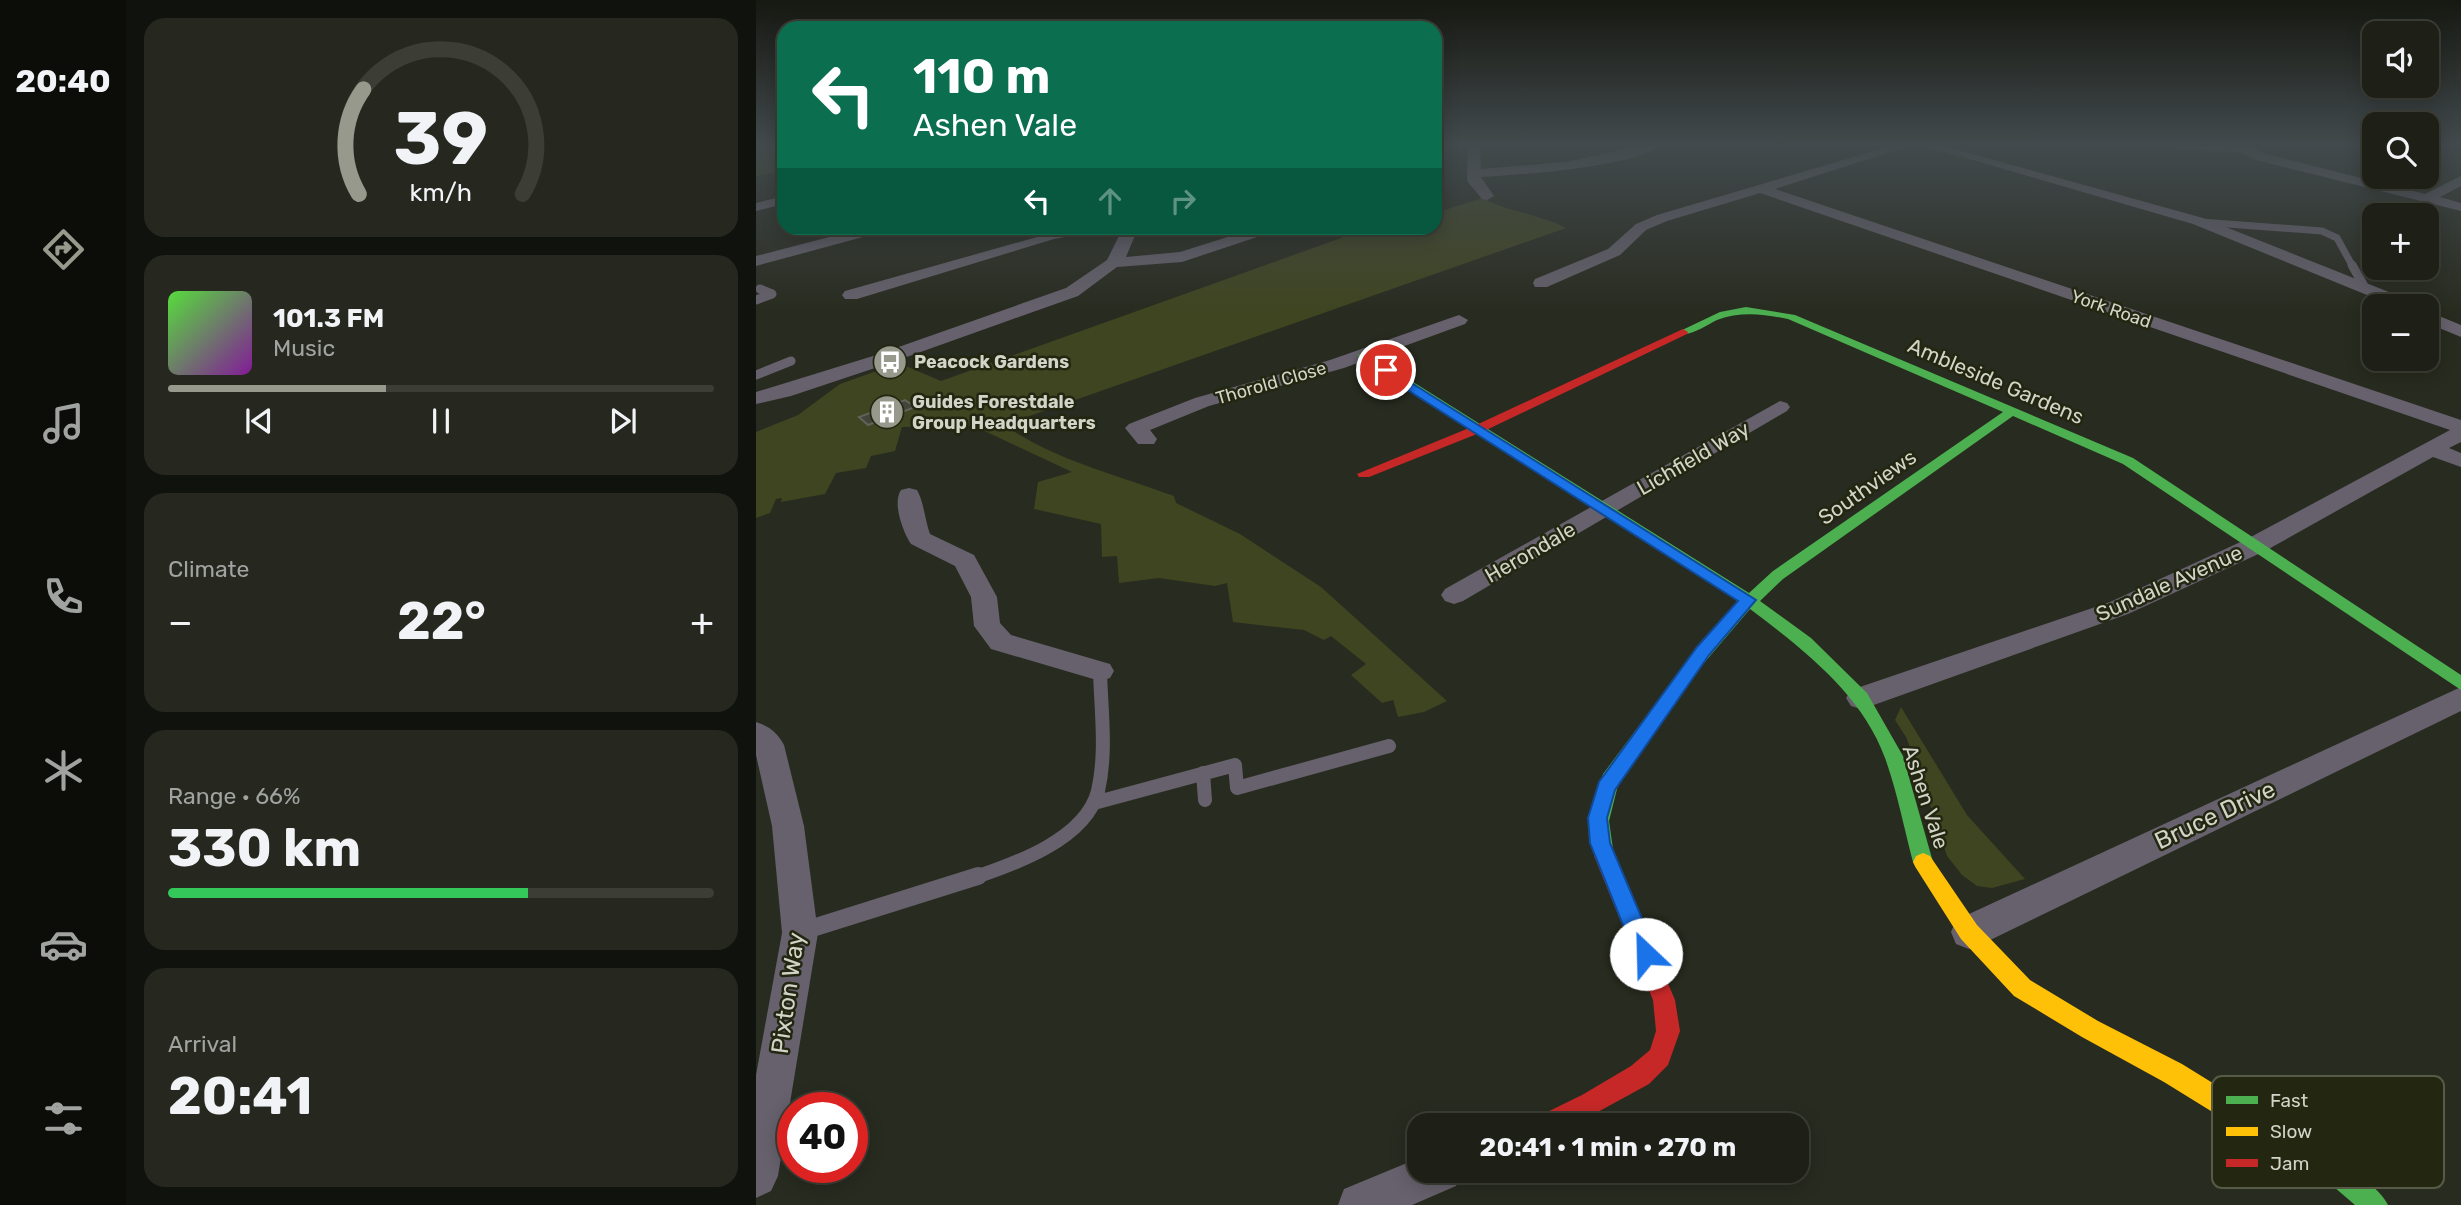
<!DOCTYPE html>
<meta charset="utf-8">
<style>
body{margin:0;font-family:Rubik,sans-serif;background:#262820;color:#f1f3f6;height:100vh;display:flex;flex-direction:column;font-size:26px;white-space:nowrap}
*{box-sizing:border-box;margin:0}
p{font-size:23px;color:#a1a3a1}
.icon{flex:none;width:38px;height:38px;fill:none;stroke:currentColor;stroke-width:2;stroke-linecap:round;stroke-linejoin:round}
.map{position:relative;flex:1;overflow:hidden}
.side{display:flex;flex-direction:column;gap:18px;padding:18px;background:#10120d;width:630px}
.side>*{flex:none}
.hud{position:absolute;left:21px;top:21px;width:665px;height:214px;border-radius:21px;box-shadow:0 4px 18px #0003,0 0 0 2px #3c3e36;background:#0b6e4f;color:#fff;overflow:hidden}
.buttons{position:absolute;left:1606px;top:21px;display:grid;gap:14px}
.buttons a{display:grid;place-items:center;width:77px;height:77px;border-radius:14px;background:#1e2017;box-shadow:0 4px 18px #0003,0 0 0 2px #3c3e36;font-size:35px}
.speed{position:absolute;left:21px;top:1092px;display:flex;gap:14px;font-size:35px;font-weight:700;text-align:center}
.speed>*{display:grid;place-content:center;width:91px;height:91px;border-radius:50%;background:#1e2017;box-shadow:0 4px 18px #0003,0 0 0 2px #3c3e36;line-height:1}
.speed .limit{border:10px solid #d22;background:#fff;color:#111}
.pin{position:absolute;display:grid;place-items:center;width:60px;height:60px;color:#fff;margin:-30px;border:4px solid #fff;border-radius:50%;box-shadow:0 2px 7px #0007}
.me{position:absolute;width:77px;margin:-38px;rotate:336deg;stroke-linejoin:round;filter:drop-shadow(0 0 5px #0008)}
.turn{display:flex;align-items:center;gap:24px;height:147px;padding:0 21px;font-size:32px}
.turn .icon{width:91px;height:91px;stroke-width:2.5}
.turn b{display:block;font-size:49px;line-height:60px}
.lanes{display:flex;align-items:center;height:66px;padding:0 21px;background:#0003;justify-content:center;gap:35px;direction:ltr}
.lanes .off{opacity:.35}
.big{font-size:52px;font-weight:700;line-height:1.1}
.side .card{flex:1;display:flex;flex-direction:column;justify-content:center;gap:10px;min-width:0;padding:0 24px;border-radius:21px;background:#262820}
.side .dial{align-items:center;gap:0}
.dial svg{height:182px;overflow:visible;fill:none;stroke:#3c3e36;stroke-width:7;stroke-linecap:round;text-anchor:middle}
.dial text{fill:#f1f3f6;stroke:none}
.song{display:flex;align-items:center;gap:21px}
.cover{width:84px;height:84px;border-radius:10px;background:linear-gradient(135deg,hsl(110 70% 55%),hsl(290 70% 35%))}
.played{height:7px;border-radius:4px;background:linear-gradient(90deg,#96998c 40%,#3c3e36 40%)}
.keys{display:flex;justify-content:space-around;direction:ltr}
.heat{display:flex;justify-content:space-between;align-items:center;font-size:38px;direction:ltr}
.charge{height:10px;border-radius:5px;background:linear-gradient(90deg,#34c759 66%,#3c3e36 0)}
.trip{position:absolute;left:651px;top:1113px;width:402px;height:70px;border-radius:21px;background:#1e2017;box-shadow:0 4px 18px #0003,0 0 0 2px #3c3e36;font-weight:700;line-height:70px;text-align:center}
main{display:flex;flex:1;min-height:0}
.dock{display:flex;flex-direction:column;width:126px;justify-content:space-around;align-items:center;background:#0c0d09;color:#a1a3a1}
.dock .icon{width:49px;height:49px}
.dock .selected{color:#96998c}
.dock b{font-size:32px;color:#f1f3f6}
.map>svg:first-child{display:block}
.green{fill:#3f4520}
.building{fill:#43453b;stroke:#616358;stroke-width:2}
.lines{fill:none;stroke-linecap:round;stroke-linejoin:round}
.lane-far3{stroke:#66616c;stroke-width:7}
.lane-far2{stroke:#66616c;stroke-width:9}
.lane-far1{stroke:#66616c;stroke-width:14}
.lane{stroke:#66616c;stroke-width:18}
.street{fill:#66616c;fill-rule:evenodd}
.fast{fill:#4caf50;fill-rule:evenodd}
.slow{fill:#ffc107;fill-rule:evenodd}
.jam{fill:#c62828;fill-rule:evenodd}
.route{fill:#1a73e8;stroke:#114b97;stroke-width:2}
.labels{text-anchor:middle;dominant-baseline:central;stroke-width:5;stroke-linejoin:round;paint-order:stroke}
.far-street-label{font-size:18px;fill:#d1d4c6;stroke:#232610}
.far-poi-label{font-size:18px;font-weight:bold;fill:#d1d4c6;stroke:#232610;text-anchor:start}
.street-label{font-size:21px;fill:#d1d4c6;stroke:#232610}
.near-street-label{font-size:24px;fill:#d1d4c6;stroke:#232610}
.key{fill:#232610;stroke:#575a47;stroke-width:2}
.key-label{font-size:19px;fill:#d1d4c6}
</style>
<main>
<nav class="dock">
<b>20:40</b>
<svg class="icon selected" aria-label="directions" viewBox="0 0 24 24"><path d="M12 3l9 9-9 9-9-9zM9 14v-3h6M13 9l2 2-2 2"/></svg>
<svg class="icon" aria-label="music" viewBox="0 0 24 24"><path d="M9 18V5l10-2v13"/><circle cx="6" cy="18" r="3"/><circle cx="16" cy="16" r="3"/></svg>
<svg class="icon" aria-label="phone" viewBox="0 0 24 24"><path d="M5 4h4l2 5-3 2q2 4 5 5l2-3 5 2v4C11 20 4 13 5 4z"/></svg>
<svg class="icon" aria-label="climate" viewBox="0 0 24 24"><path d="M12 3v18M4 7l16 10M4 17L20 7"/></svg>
<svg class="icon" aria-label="car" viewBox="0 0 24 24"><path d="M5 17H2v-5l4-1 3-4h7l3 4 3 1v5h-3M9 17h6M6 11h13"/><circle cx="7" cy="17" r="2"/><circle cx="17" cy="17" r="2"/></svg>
<svg class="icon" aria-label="filters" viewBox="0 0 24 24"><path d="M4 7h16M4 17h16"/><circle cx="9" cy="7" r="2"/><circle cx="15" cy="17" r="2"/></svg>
</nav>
<section class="side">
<div class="card dial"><svg viewBox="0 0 100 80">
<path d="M14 69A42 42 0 1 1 86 69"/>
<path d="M14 69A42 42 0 0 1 16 23" stroke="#96998c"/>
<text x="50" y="56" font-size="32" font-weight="700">39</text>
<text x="50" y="72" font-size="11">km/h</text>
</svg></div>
<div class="card">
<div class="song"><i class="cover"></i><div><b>101.3 FM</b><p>Music</p></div></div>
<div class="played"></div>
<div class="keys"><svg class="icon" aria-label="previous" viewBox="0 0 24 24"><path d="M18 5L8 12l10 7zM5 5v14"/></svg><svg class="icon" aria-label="pause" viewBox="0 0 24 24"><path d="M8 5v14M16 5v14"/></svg><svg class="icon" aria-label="next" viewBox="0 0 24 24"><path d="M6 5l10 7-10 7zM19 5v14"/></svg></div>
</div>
<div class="card"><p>Climate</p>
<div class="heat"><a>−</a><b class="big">22°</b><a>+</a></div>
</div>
<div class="card"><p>Range · 66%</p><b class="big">330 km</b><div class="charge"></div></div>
<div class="card"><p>Arrival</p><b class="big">20:41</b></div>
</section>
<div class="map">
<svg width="1705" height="1205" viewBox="0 0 1705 1205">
<rect width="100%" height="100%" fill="#282b1f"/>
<path class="green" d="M0 145H28V170L0 176Z
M726 198C753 212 783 214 810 228L248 425C299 460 361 475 418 496L420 503 484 534 565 587 691 701 668 712 642 717 637 700 626 703 595 675 610 664 575 636 568 640 548 630 477 622 471 583 459 586 403 578 363 583 361 556 346 557 345 524 278 509 282 482 316 472 218 426 146 427 139 451 115 456 110 468 80 473 69 494 25 502 26 498 20 499 14 513 0 518V432L42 415 84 384 143 363 185 381 613 228H679V213Z
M1145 707 1211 815 1269 879 1236 888 1221 886 1206 875 1191 856 1160 763 1150 737 1139 720Z"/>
<path class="building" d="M149 400 159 407 112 425 103 417Z"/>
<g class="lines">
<path class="lane-far3" d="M1445 222 1566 231 1581 238 1597 267"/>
<path class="lane-far2" d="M1596 265 1608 286
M0 300 16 294 4 289
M0 375 35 361"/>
<path class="lane-far1" d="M447 773 449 800
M338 803 479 765 481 788 633 746
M217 878C259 864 330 839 342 791 351 752 345 710 344 671"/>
<path class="lane" d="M47 931 222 876"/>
<path class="street" d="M712 145H724L725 169 810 162 887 145H905C879 167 762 175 725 177L738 196 731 200 726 199 711 181Z
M1138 145H1156L1019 189 1705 420V442L1693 448 1705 453V467L1677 457 1509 551 1372 614 1115 706 1105 709 1095 706 1090 698 1095 690 1354 602 1491 539 1694 430 1004 193 911 221 890 230 864 255 791 287H779L777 283 779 279 852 249 880 224 901 215Z
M1165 145H1184L1447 218 1658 302 1661 306H1638L1437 224Z
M1415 145H1494L1493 147 1510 154 1669 194 1705 176V186L1684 197 1705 203V211L1500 160 1483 152 1421 149Z
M28 196V204L0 211V203Z
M108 228H132L129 231 0 266V256Z
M313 228H344L341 231 298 239 101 299H89L86 295 89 291Z
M367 228H382L370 257 424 252 500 228H522L519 231 426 262 361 267 322 296 131 364 35 396 0 404V392L117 356 310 288 351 260Z
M1671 311 1705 325V337L1671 323Z
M703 315 712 320 709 324 588 368 453 406 394 430 401 439 398 444H382L369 428 373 424 439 398 574 360Z
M1024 401 1031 403 1034 407 1031 411 707 601 698 604 689 601 685 595 689 589Z
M153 488 161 490C168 502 169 521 174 534L218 555 241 597 244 623 255 635 354 664 358 671 354 678 344 681 235 649 218 626 215 597 199 566 155 544C147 532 136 503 145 490Z
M1705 687V711L1226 944 1213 949 1200 944 1195 932 1200 920Z
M0 722C13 726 22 733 28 745L48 826 62 933 22 1176 15 1191 0 1198V1075L26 933 16 826 0 755Z
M663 1158V1171H706L700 1186 656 1205H582L588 1189Z"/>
<path class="fast" d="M990 307 1039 315 1377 458 1705 675V690L1367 464 1257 416 1027 579 1004 601 1055 638 1111 693 1147 756 1177 862 1174 868 1167 871 1160 868 1157 862C1148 828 1141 791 1129 758 1106 694 1047 649 994 609L948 663 863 781 853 821 858 856 855 862 848 865 841 862 833 821 847 774 936 655 983 602 601 355 611 353 993 593 1017 571 1247 412 1032 319C1007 314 985 311 961 320 950 325 932 339 922 332L964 312Z
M1493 1108C1522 1120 1621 1178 1632 1205H1599L1578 1187 1484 1129 1481 1120 1484 1111Z"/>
<path class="slow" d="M1167 853 1174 856 1221 925 1274 980 1342 1021 1426 1064 1502 1111 1505 1120 1502 1129 1493 1132 1484 1129 1408 1082 1326 1037 1258 996 1205 939 1160 868 1157 862 1160 856Z"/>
<path class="jam" d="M927 329 932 332 931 334 726 432 613 477H603L601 474 718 426Z
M848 847 855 850 858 856 919 1000 924 1031 912 1065 893 1084 818 1125H780L783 1116 826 1095 875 1066 894 1050 900 1031 897 1000 838 856 841 850Z"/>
</g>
<linearGradient id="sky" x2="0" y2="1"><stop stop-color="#161811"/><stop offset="0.46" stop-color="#424a4d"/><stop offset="1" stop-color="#424a4d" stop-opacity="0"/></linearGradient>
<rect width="1705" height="313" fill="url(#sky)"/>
<path class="route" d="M630 367 1000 600 953 655 859 790 851 818 854 843 901 954 898 962 890 965 882 962 834 843 832 818 843 782 941 647 982 601 625 373 624 370Z"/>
<defs>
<g id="bus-disc" transform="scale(1.75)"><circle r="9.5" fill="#96998c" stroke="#232610"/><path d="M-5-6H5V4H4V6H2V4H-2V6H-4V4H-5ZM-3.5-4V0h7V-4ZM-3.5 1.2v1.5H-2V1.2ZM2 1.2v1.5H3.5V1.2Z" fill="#fff"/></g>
<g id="building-disc" transform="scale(1.75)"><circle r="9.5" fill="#96998c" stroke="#232610"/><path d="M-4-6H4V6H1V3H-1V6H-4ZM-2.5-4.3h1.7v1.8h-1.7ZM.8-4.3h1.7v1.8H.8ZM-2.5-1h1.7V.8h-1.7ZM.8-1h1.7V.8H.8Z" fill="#fff"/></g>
</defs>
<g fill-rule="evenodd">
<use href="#bus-disc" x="134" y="362"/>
<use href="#building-disc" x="131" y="412"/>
</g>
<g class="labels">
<g class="far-street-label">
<text transform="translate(1355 309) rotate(19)">York Road</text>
<text transform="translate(515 383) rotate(-16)">Thorold Close</text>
</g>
<g class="far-poi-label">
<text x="158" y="362">Peacock Gardens</text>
<text x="156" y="402">Guides Forestdale<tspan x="156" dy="21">Group Headquarters</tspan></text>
</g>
<g class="street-label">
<text transform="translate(1240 381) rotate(23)">Ambleside Gardens</text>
<text transform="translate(937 458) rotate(-30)">Lichfield Way</text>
<text transform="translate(1111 487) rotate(-35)">Southviews</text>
<text transform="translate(774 552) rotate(-30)">Herondale</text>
<text transform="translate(1413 583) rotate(-24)">Sundale Avenue</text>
<text transform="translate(1170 797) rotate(72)">Ashen Vale</text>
</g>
<g class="near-street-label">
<text transform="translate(1459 815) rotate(-25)">Bruce Drive</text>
<text transform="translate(32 993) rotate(-82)">Pixton Way</text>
</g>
</g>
<rect x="1456" y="1076" width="232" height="112" rx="10" class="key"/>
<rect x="1470" y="1096" width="32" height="8" fill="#4caf50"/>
<rect x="1470" y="1127" width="32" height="9" fill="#ffc107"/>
<rect x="1470" y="1159" width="32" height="8" fill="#c62828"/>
<g class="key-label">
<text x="1514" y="1107">Fast</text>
<text x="1514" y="1138">Slow</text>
<text x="1514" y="1170">Jam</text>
</g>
</svg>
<div class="buttons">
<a><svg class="icon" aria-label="sound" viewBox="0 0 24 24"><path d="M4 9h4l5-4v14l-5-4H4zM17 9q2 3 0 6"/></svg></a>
<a><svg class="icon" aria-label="search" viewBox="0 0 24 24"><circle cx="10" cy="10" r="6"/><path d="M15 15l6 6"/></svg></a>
<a>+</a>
<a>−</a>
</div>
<div class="speed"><div class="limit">40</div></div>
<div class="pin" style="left:630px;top:370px;background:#d93025"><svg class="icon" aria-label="arrive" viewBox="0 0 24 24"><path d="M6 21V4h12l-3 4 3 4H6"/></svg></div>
<svg class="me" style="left:890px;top:954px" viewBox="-20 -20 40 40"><circle r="19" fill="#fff"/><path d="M0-13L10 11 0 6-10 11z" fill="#1a73e8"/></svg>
<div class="trip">20:41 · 1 min · 270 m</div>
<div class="hud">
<div class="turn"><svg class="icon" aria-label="left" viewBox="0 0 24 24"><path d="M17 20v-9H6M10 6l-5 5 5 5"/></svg><div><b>110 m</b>Ashen Vale</div></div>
<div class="lanes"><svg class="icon" aria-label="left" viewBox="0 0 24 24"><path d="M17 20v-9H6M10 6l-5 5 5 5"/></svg><svg class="icon off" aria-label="ahead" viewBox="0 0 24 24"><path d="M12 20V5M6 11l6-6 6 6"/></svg><svg class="icon off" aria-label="right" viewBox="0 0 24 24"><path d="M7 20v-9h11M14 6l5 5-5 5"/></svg></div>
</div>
</div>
</main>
